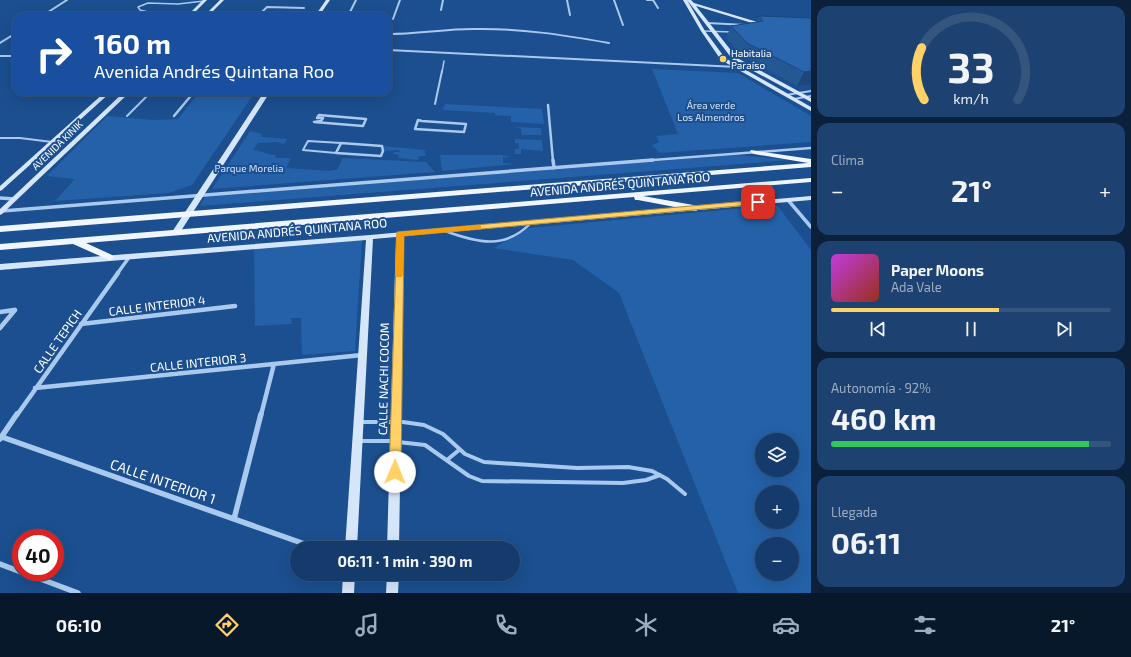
<!DOCTYPE html>
<html lang="es">
<meta charset="utf-8">
<style>
body{margin:0;font-family:"Exo 2",sans-serif;background:#1d4271;color:#f1f3f6;height:100vh;display:flex;flex-direction:column;font-size:15px;white-space:nowrap}
*{box-sizing:border-box;margin:0}
p{font-size:13px;color:#9dadc1}
.icon{flex:none;width:22px;height:22px;fill:none;stroke:currentColor;stroke-width:2;stroke-linecap:round;stroke-linejoin:round}
.map{position:relative;flex:1;overflow:hidden}
.side{display:flex;flex-direction:column;gap:6px;padding:6px;background:#0b203b;width:320px}
.side>*{flex:none}
.top-card{position:absolute;left:12px;top:12px;width:380px;height:84px;border-radius:12px;box-shadow:0 4px 16px #0002,0 0 0 1px #33557e;background:#1a4fa0;color:#fff;overflow:hidden}
.tools{position:absolute;left:755px;top:433px;display:grid;gap:8px}
.tools a{display:grid;place-items:center;width:44px;height:44px;border-radius:50%;background:#143b6b;box-shadow:0 4px 16px #0002,0 0 0 1px #33557e;font-size:20px}
.speed{position:absolute;left:12px;top:529px;display:flex;gap:8px;font-size:20px;font-weight:700;text-align:center}
.speed>*{display:grid;place-content:center;width:52px;height:52px;border-radius:50%;background:#143b6b;box-shadow:0 4px 16px #0002,0 0 0 1px #33557e;line-height:1}
.speed .limit{border:6px solid #d22;background:#fff;color:#111}
.pin{position:absolute;display:grid;place-items:center;width:34px;height:34px;color:#fff;margin:-17px;border-radius:8px;box-shadow:0 2px 6px #0006}
.me{position:absolute;width:44px;margin:-22px;rotate:1deg;stroke-linejoin:round;filter:drop-shadow(0 0 3px #0008)}
.turn{display:flex;align-items:center;gap:14px;height:84px;padding:0 16px;font-size:18px}
.turn .icon{width:52px;height:52px;stroke-width:2.5}
.turn b{display:block;font-size:28px;line-height:34px}
.big{font-size:30px;font-weight:700;line-height:1.1}
.side .card{flex:1;display:flex;flex-direction:column;justify-content:center;gap:6px;min-width:0;padding:0 14px;border-radius:12px;background:#1d4271}
.side .dial{align-items:center;gap:0}
.dial svg{height:104px;overflow:visible;fill:none;stroke:#33557e;stroke-width:7;stroke-linecap:round;text-anchor:middle}
.dial text{fill:#f1f3f6;stroke:none}
.song{display:flex;align-items:center;gap:12px}
.cover{width:48px;height:48px;border-radius:6px;background:linear-gradient(135deg,hsl(290 70% 55%),hsl(10 70% 35%))}
.played{height:4px;border-radius:2px;background:linear-gradient(90deg,#ffd166 60%,#33557e 60%)}
.keys{display:flex;justify-content:space-around;direction:ltr}
.heat{display:flex;justify-content:space-between;align-items:center;font-size:22px;direction:ltr}
.charge{height:6px;border-radius:3px;background:linear-gradient(90deg,#34c759 92%,#33557e 0)}
.trip{position:absolute;left:290px;top:541px;width:230px;height:40px;border-radius:20px;background:#143b6b;box-shadow:0 4px 16px #0002,0 0 0 1px #33557e;font-weight:700;line-height:40px;text-align:center}
.menu{display:flex;height:64px;justify-content:space-around;align-items:center;background:#08182b;color:#9dadc1}
.menu .icon{width:28px;height:28px}
.menu .current{color:#ffd166}
.menu b{font-size:18px;color:#f1f3f6}
main{display:flex;flex:1;min-height:0}
.map>svg:first-child{display:block}
.green{fill:#2461a8;fill-rule:evenodd}
.lines{fill:none;stroke-linecap:round;stroke-linejoin:round}
.lane-far3{stroke:#a9c9ee;stroke-width:1.5}
.lane-far2{stroke:#a9c9ee;stroke-width:2}
.lane-far1{stroke:#a9c9ee;stroke-width:2.5}
.lane{stroke:#a9c9ee;stroke-width:4}
.street-far4{stroke:#a9c9ee;stroke-width:2}
.street-far3{stroke:#a9c9ee;stroke-width:2.5}
.street-far2{stroke:#a9c9ee;stroke-width:3.5}
.street-far1{stroke:#a9c9ee;stroke-width:4.5}
.street{stroke:#a9c9ee;stroke-width:5.5}
.secondary{fill:#d6e6fa;fill-rule:evenodd}
.primary{fill:#f0f6ff;fill-rule:evenodd}
.wall{fill:#245895}
.shaded-wall{fill:#1d4779}
.building{fill:#2a66ad;stroke:#1d4779}
.route{fill:#ffd166;stroke:#a68842}
.slow{fill:#f59e0b}
.poi-dot{fill:#ffd166;stroke:#1b4f8f;stroke-width:1.5}
.labels{text-anchor:middle;dominant-baseline:central;stroke-width:4;stroke-linejoin:round;paint-order:stroke}
.far-poi-label{font-size:10px;fill:#fff;stroke:#1b4f8f;text-anchor:start}
.far-park-label{font-size:10px;fill:#cfe3fa;stroke:#1b4f8f}
.far-street-label{font-size:10px;fill:#fff;stroke:#1b4f8f}
.street-label{font-size:12px;fill:#fff;stroke:#1b4f8f}
.near-street-label{font-size:14px;fill:#fff;stroke:#1b4f8f}
</style>
<main>
<div class="map">
<svg width="811" height="593" viewBox="0 0 811 593">
<rect width="100%" height="100%" fill="#1b4f8f"/>
<path class="green" d="M652 69 738 73 811 116V142L660 153 652 145 659 142 656 136 678 134Z
M199 92 253 95 192 185 169 193 55 201 75 179 47 176 107 116 153 120 178 119Z
M445 104 542 109 544 124 511 122V116L495 115V113L443 110Z
M516 127 541 128 542 135H522L521 129Z
M250 131 262 134V137L287 139 284 144 277 142 258 143 253 150C261 150 267 155 275 155L276 158H291L286 168 331 171 332 170H337L343 158 426 162 435 172 212 189Z
M515 139 542 140 543 151 521 149V154H515V149H519V143H515Z
M382 146 425 150 427 151 421 152 426 153 425 156H419L418 160 398 158 399 155 393 154 394 152H399L400 150 383 151Z
M440 155H499L508 156 507 158 503 157V163L516 164 442 171Z
M736 155 792 160 200 206 205 197Z
M777 205 811 250V593H738L619 293 573 260 494 248 529 228ZM762 440H792V470H762ZM762 492H792V522H762ZM762 544H792V574H762Z
M362 239 355 351 302 355 301 318H291L292 324 255 326 254 247Z"/>
<g class="lines">
<path class="lane-far3" d="M174 16 160 15 140 10 138 7 148 3 178 4 204 1
M703 31 732 32
M442 72 444 61"/>
<path class="lane-far2" d="M127 92 149 94
M786 95 811 91
M794 99 811 96
M435 104 442 71
M127 116 151 92
M0 138H20L52 142
M308 141 341 143 336 153 303 150Z"/>
<path class="lane-far1" d="M445 231C478 243 505 250 532 222"/>
<path class="lane" d="M360 422H403L424 425 443 434 465 454 484 462 577 468 628 467 652 471 667 479 685 494
M360 441H393
M398 442 425 445 469 476 482 481 623 483 646 480 660 475
M447 460 459 450"/>
<path class="street-far4" d="M567 0 570 15
M614 0 623 25
M647 0H653L658 8
M441 10 443 0
M42 16 67 0
M258 16 267 7 304 8
M348 16 356 0
M393 19 400 0
M708 23 745 25
M388 34C417 34 445 29 473 29 519 28 564 35 609 43
M0 43 16 33
M388 50 737 67
M0 56H16"/>
<path class="street-far3" d="M242 92H245
M548 105 553 161
M319 115 366 119 363 126 314 122 321 121 323 118H317Z
M174 116 194 92
M418 120 422 121 466 124 464 132 415 129Z
M341 143 382 146 383 151 381 156 336 153Z
M640 161 811 148"/>
<path class="street-far2" d="M553 160 554 168
M0 198 15 199
M788 200 811 227
M2 211 653 160
M117 274 130 256"/>
<path class="street-far1" d="M0 312 14 310
M81 324 235 306
M0 328 15 310
M35 388 362 355
M17 415 118 273
M261 415 274 364"/>
<path class="street" d="M2 437 316 548
M0 439 17 414
M234 519 261 414
M0 564 21 572
M22 572 78 593"/>
<path class="secondary" d="M203 0H207L191 16H187Z
M220 0H224L208 16H204Z
M326 0H330L319 16H315Z
M683 0H687L705 31 725 58 811 107V111L721 60 701 31Z
M687 0H691L694 3 764 24V26H762L696 6 737 58 811 98V102L733 60Z
M105 92H111L2 190 0 191V186Z
M124 92H130L2 214 0 215V209Z
M264 92H270L179 234H173L172 232Z
M811 196V200L404 236 399 548H387L396 237 373 239 357 548H345L366 240 0 270V264L370 235Z
M343 574H355L354 593H342Z
M387 574H399L398 593H386Z"/>
<path class="primary" d="M751 150 811 159V167L0 232V226L808 163 754 154 750 152Z
M811 178V182L643 196 699 206 700 208 696 211 638 200H635L634 197 86 243 112 255 114 257 112 259 109 260 73 244 0 250V244Z"/>
</g>
<path class="wall" d="M759 16 811 18V84L797 86 742 56 726 38 731 26 757 22Z"/>
<path class="shaded-wall" d="M811 71V84L797 86 804 72Z"/>
<path class="building" d="M759 16 811 18V71L804 72 747 43 731 26 763 21Z"/>
<path class="route" d="M758 200 760 201V204L404 236 401 472 399 476 395 477 391 476 389 472 397 232Z"/>
<path class="slow" d="M478 225H481V229L404 236 403 275 402 277H396L395 275 397 232Z"/>
<circle class="poi-dot" cx="723" cy="59" r="4"/>
<g class="labels">
<g class="far-poi-label">
<text x="731" y="53">Habitalia<tspan x="731" dy="12">Paraíso</tspan></text>
</g>
<g class="far-park-label">
<text x="711" y="105">Área verde<tspan x="711" dy="12">Los Almendros</tspan></text>
<text x="249" y="168">Parque Morelia</text>
</g>
<g class="far-street-label">
<text transform="translate(57 145) rotate(-44)">AVENIDA KINIK</text>
</g>
<g class="street-label">
<text transform="translate(620 184) rotate(-5)">AVENIDA ANDRÉS QUINTANA ROO</text>
<text transform="translate(297 230) rotate(-5)">AVENIDA ANDRÉS QUINTANA ROO</text>
<text transform="translate(157 305) rotate(-7)">CALLE INTERIOR 4</text>
<text transform="translate(57 341) rotate(-55)">CALLE TEPICH</text>
<text transform="translate(198 362) rotate(-6)">CALLE INTERIOR 3</text>
<text transform="translate(383 379) rotate(-89)">CALLE NACHI COCOM</text>
</g>
<g class="near-street-label">
<text transform="translate(163 481) rotate(19)">CALLE INTERIOR 1</text>
</g>
</g>
</svg>
<div class="tools">
<a><svg class="icon" aria-label="layers" viewBox="0 0 24 24"><path d="M12 4l9 5-9 5-9-5zM3 14l9 5 9-5"/></svg></a>
<a>+</a>
<a>−</a>
</div>
<div class="speed"><div class="limit">40</div></div>
<div class="pin" style="left:758px;top:202px;background:#d93025"><svg class="icon" aria-label="arrive" viewBox="0 0 24 24"><path d="M6 21V4h12l-3 4 3 4H6"/></svg></div>
<svg class="me" style="left:395px;top:472px" viewBox="-20 -20 40 40"><circle r="19" fill="#fff"/><path d="M0-13L10 11 0 6-10 11z" fill="#ffd166"/></svg>
<div class="trip">06:11 · 1 min · 390 m</div>
<div class="top-card">
<div class="turn"><svg class="icon" aria-label="right" viewBox="0 0 24 24"><path d="M7 20v-9h11M14 6l5 5-5 5"/></svg><div><b>160 m</b>Avenida Andrés Quintana Roo</div></div>
</div>
</div>
<section class="side">
<div class="card dial"><svg viewBox="0 0 100 80">
<path d="M14 69A42 42 0 1 1 86 69"/>
<path d="M14 69A42 42 0 0 1 12 29" stroke="#ffd166"/>
<text x="50" y="56" font-size="32" font-weight="700">33</text>
<text x="50" y="72" font-size="11">km/h</text>
</svg></div>
<div class="card"><p>Clima</p>
<div class="heat"><a>−</a><b class="big">21°</b><a>+</a></div>
</div>
<div class="card">
<div class="song"><i class="cover"></i><div><b>Paper Moons</b><p>Ada Vale</p></div></div>
<div class="played"></div>
<div class="keys"><svg class="icon" aria-label="previous" viewBox="0 0 24 24"><path d="M18 5L8 12l10 7zM5 5v14"/></svg><svg class="icon" aria-label="pause" viewBox="0 0 24 24"><path d="M8 5v14M16 5v14"/></svg><svg class="icon" aria-label="next" viewBox="0 0 24 24"><path d="M6 5l10 7-10 7zM19 5v14"/></svg></div>
</div>
<div class="card"><p>Autonomía · 92%</p><b class="big">460 km</b><div class="charge"></div></div>
<div class="card"><p>Llegada</p><b class="big">06:11</b></div>
</section>
</main>
<nav class="menu">
<b>06:10</b>
<svg class="icon current" aria-label="directions" viewBox="0 0 24 24"><path d="M12 3l9 9-9 9-9-9zM9 14v-3h6M13 9l2 2-2 2"/></svg>
<svg class="icon" aria-label="music" viewBox="0 0 24 24"><path d="M9 18V5l10-2v13"/><circle cx="6" cy="18" r="3"/><circle cx="16" cy="16" r="3"/></svg>
<svg class="icon" aria-label="phone" viewBox="0 0 24 24"><path d="M5 4h4l2 5-3 2q2 4 5 5l2-3 5 2v4C11 20 4 13 5 4z"/></svg>
<svg class="icon" aria-label="climate" viewBox="0 0 24 24"><path d="M12 3v18M4 7l16 10M4 17L20 7"/></svg>
<svg class="icon" aria-label="car" viewBox="0 0 24 24"><path d="M5 17H2v-5l4-1 3-4h7l3 4 3 1v5h-3M9 17h6M6 11h13"/><circle cx="7" cy="17" r="2"/><circle cx="17" cy="17" r="2"/></svg>
<svg class="icon" aria-label="filters" viewBox="0 0 24 24"><path d="M4 7h16M4 17h16"/><circle cx="9" cy="7" r="2"/><circle cx="15" cy="17" r="2"/></svg>
<b>21°</b>
</nav>
